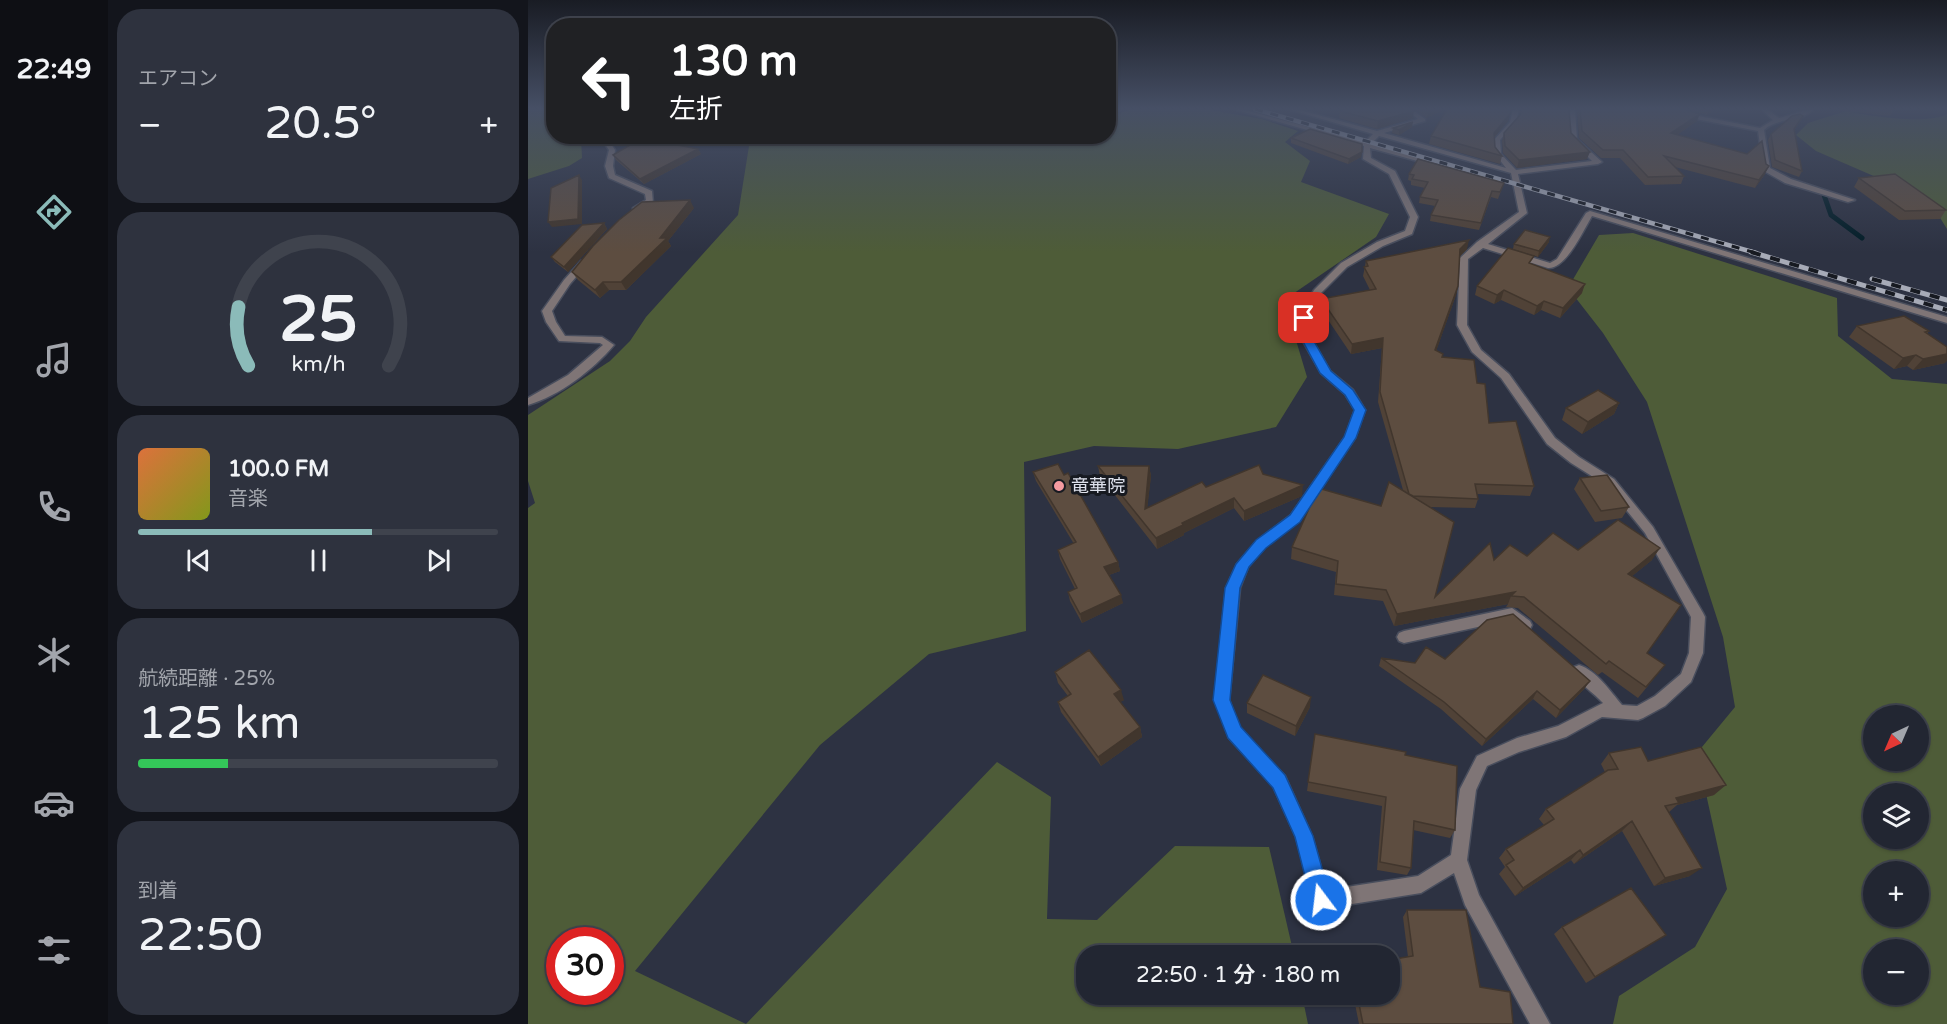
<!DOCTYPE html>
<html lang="ja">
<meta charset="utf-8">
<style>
body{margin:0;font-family:"Varela Round","Noto Sans JP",sans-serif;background:#2e323e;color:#f1f3f6;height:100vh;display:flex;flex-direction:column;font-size:22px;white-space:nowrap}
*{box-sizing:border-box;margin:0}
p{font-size:20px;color:#a2a5ac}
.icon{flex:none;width:33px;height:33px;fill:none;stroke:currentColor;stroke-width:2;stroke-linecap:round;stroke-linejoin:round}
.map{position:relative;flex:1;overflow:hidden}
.drawer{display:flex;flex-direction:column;gap:9px;padding:9px;background:#13151c;width:420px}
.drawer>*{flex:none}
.banner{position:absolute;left:18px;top:18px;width:570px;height:126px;border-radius:24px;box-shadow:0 2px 4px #0004,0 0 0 2px #3f434d;background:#202124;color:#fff;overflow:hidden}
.needle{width:39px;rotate:224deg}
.buttons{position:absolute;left:1335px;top:705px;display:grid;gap:12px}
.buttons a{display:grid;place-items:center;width:66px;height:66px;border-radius:50%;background:#222632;box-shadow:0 2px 4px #0004,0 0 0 2px #3f434d;font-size:30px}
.speed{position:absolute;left:18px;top:927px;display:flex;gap:12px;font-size:30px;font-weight:700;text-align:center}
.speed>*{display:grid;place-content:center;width:78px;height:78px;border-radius:50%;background:#222632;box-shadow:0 2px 4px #0004,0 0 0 2px #3f434d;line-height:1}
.speed .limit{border:9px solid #d22;background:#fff;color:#111}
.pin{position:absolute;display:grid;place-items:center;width:51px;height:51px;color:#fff;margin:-26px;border-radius:12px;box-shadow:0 3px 9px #0006}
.me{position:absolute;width:66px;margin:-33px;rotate:345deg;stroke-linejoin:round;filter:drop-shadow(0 0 4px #0008)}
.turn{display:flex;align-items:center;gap:21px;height:126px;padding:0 24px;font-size:27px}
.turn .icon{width:78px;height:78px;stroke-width:2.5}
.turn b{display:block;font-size:42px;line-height:51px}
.big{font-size:45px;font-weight:600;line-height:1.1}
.drawer .card{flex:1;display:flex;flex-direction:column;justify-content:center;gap:9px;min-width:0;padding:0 21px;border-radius:24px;background:#2e323e}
.drawer .dial{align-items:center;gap:0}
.dial svg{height:156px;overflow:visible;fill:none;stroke:#3f434d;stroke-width:7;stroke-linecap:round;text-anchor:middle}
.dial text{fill:#f1f3f6;stroke:none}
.song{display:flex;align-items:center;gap:18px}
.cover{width:72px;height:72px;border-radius:9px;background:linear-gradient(135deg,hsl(20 70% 55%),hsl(70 70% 35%))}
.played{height:6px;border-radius:3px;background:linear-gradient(90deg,#8bbbb9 65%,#3f434d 65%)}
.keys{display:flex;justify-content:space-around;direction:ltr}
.heat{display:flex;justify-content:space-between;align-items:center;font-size:33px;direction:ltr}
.charge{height:9px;border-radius:4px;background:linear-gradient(90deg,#34c759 25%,#3f434d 0)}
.trip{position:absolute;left:548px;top:945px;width:324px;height:60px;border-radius:24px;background:#222632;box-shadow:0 2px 4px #0004,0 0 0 2px #3f434d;font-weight:600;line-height:60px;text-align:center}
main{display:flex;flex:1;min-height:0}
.tab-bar{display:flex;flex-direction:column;width:108px;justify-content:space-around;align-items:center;background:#0e0f14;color:#a2a5ac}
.tab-bar .icon{width:42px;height:42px}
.tab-bar .current{color:#8bbbb9}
.tab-bar b{font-size:27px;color:#f1f3f6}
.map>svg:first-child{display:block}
.green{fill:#4e5c38;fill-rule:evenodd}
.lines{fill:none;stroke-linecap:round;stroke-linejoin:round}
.stream{stroke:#021d27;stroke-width:5}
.street-casing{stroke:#494e5d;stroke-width:3}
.street{fill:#7f7576;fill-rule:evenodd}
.rail-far1-casing{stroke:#a7abb7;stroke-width:4.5}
.rail-casing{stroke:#a7abb7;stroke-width:5}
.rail-far1{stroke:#171a21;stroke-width:3;stroke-dasharray:8;stroke-linecap:butt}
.rail{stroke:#171a21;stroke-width:4;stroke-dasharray:10;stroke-linecap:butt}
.wall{fill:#504237}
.shaded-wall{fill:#41362d}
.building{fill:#5d4d40;stroke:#41362d;stroke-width:1.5}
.route{fill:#1a73e8;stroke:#114b97;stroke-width:1.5}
.poi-dot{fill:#f49aa0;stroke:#171a21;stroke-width:2}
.labels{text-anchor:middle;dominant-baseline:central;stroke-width:6;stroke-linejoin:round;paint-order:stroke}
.poi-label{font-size:18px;fill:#dfe2ed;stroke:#171a21;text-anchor:start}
</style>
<main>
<nav class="tab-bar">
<b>22:49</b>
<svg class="icon current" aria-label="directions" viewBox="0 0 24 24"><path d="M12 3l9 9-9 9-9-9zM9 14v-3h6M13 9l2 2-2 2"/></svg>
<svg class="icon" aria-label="music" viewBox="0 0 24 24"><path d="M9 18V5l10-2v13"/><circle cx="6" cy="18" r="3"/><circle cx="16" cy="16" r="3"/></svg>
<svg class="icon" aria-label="phone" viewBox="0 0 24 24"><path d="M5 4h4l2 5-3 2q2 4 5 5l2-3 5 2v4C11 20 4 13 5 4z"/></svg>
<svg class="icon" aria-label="climate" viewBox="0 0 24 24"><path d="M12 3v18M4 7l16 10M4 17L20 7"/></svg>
<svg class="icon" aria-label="car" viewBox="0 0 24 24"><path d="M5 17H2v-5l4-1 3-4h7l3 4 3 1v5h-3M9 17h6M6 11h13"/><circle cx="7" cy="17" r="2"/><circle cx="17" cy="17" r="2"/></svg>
<svg class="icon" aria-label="filters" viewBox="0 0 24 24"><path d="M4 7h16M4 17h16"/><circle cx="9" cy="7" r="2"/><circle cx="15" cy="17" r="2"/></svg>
</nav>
<section class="drawer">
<div class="card"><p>エアコン</p>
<div class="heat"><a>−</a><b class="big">20.5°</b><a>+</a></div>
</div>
<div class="card dial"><svg viewBox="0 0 100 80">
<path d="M14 69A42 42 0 1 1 86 69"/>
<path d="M14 69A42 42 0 0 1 9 39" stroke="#8bbbb9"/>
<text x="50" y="56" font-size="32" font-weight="700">25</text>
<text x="50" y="72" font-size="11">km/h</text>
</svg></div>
<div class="card">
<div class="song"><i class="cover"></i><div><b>100.0 FM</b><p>音楽</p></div></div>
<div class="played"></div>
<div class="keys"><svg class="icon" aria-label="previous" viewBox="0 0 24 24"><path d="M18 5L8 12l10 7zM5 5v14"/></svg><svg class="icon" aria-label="pause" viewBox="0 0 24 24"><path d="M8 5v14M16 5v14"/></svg><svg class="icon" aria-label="next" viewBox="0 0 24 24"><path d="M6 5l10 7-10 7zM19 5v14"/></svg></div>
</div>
<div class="card"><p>航続距離 · 25%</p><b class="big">125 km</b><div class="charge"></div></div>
<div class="card"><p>到着</p><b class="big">22:50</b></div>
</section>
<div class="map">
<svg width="1419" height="1024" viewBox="0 0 1419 1024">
<rect width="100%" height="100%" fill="#2d3242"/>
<path class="green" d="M0 109H25L26 136 53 137 54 158 41 166 0 179Z
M604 109H676L734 119 770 131 757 142 782 161 773 182 861 214 848 237 756 300 779 377 748 427 650 449 566 446 496 462 498 631 401 654 292 745 107 971 218 1024 469 762 523 797 519 919 569 920 647 846 741 847 766 955 558 956V994L774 995 780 1024H0V508L7 503 0 481V415L82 361 102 341 118 317 210 215 221 146 210 137 580 136 581 117ZM32 940H82V992H32Z
M1318 111C1340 116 1401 125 1419 114V229L1401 200 1288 151 1268 135 1280 123Z
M1105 233 1309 298 1310 336 1364 379 1419 384V1024H1085L1091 996 1167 947 1199 889 1169 753 1207 707 1195 637 1119 402 1075 333 1040 288 1071 235ZM1346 716H1390V760H1346ZM1346 794H1390V838H1346ZM1346 872H1390V916H1346ZM1346 950H1390V994H1346Z"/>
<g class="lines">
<path class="stream" d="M1296 195 1303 215 1334 238"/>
<g class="street-casing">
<path id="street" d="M585 109H594L580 114V110Z
M705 109H713L837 142 845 134 760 109H768L849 131 890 119 877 109H883L897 119V121L856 133 978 168 967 154 966 140 982 122 985 109H991L988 122 972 140 973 154 988 170 1064 161 1043 140 1041 109H1047L1049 139 1074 162 1070 164 990 174 999 213 960 244 1022 263 1029 259 1058 213 1062 211 1419 317V323L1064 216C1055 231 1038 269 1020 268L955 248 940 259 939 325 953 350 981 374 1027 438 1051 457 1086 479 1125 527 1175 613 1177 617 1175 653 1163 682 1137 706 1115 718 1110 720 1074 717 1038 737 991 752 959 766 948 790 939 860 951 895 1022 1024H1002L937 905 926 873 893 893 793 909 787 906 768 837 745 786 701 738 687 700 698 588 709 564 729 541 763 515 817 437 827 410 817 394 793 373 772 336 771 318 786 290 813 263 849 242 877 231 882 217 861 174 835 159 836 146ZM851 136 983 173 991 212 949 242 932 258 929 325 944 352 973 378 1019 444 1043 463 1078 485 1117 533 1163 617 1161 653 1153 674 1127 696 1109 706 1094 705C1082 691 1069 671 1051 665L1046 667 1044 671C1049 682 1066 693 1075 703L1030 726 989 738 949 756 932 789 923 855 890 876 799 890 784 836 757 776 712 729 701 700 712 588 720 567 737 547 771 521 827 438 837 410 825 390 802 371 782 336 781 318 793 293 819 267 855 246 884 234 890 217 867 171 843 158 842 148 904 165 908 163 843 144Z
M1141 109H1149L1171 116 1232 128 1245 120 1233 109H1239L1251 118C1262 116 1276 109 1286 109 1274 122 1250 117 1236 130L1242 168 1263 179 1327 200 1320 202 1257 183 1236 171 1230 131 1168 119Z
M71 136H78L87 150 85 166 87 175 124 191 125 203 111 212H105V208L118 200 117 194 81 178 77 166 81 150Z
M481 136H501L498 138Z
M56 260 60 263 42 284 24 311 28 322 37 336 74 337 86 345C65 370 31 396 0 405V398L40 375 75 345 72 343 31 341 18 322 14 311 36 280 53 261Z
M984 608 1002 621 1004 625 1002 629C993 632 988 626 982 620L876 643 871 641 869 637 871 633 876 631Z"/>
</g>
<use href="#street" class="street"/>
<g class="rail-far1-casing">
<path id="rail-far1" d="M727 109 1228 253"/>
</g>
<g class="rail-casing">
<path id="rail" d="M1223 252 1419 310
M1344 279 1419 300"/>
</g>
<use href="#rail-far1" class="rail-far1"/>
<use href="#rail" class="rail"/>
</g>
<path class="wall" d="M886 109H916L899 118Z
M983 109 980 121 966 138 967 147 974 156 972 164 901 144 903 136Z
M992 109H1041L1043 133 1059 159 989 168 975 153 974 141 976 133 992 116 993 110Z
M1048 109H1188L1179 115 1159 109 1169 121 1149 135 1237 174 1227 188 1147 167 1156 176 1153 184 1117 185 1092 158H1073L1051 138 1049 109Z
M1298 109H1367L1362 116Z
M812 111 885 118 849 129 811 118Z
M1275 116 1266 131 1274 171 1271 177 1244 167 1240 140 1243 134Z
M884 127 871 135 864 133 865 128Z
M763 138 833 157 820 164 763 143Z
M170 149 173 154 116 184 88 160 85 155Z
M881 174 976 183 970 199 963 197 951 230 902 221 903 215 907 206 891 203 892 197 897 188 883 185V181L880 180Z
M1331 178 1418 210 1412 219 1371 220 1326 187Z
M166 208 140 241 143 246 98 290H81L72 298 50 280 44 272Z
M76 223 79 229 40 272 27 262 23 257Z
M1021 242 1010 257 985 249 986 244Z
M939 249 932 256 928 295 908 351 914 357 949 383 961 423 1006 486 1002 496 949 494 950 499 947 508 901 507 907 597 966 560 1050 550 1124 560 1104 576 1119 653 1128 676 1110 698 1074 672 1070 675 990 608 978 607 980 604 866 626 855 601 806 595 808 572 763 559 764 547 853 506 875 490 850 402 854 348 823 354 792 308 793 299 842 290 835 276 838 261Z
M1004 264 1054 293 1032 318 1013 310 1006 315 973 300 966 304 947 295 949 286Z
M1329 326 1401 331 1399 334 1417 363 1385 370 1379 366 1366 369 1321 337Z
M1091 403 1086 414 1054 434 1034 420 1038 408Z
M570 466H621L623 476 619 508 678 487 735 474 774 496 716 521 706 508 656 533V535L629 549 572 476Z
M505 472 536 475 590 562 592 571 581 575 595 603 554 623 542 601 540 592 547 589 532 559 530 550 546 544 508 481Z
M1052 478 1101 507 1094 518 1067 522 1046 489Z
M853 658 1057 688 1028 718 1005 699 954 746 913 709 851 666Z
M527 672 596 700 592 702 612 727 614 737 573 766 533 712 530 702 540 696 530 683Z
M719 703 782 707 767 736 719 713Z
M787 734 877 755 927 830 922 838 885 830 883 868 879 875 849 870 854 806 779 791Z
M1081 753 1120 761 1186 795 1149 805 1140 813 1162 876 1126 886 1094 831 1046 864 1043 860 987 896 971 874 977 867 971 858 978 849 1016 825 1011 819 1018 809 1077 772 1073 764Z
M879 910 952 987 985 1024H831L825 994H861L880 957 875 917Z
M1034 927 1138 935 1058 983 1026 934Z"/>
<path class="shaded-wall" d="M905 109H916L899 118 900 111Z
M1181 109H1188L1179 115Z
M886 111 885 118 849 129 850 121Z
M982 114 980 121 964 140 966 133Z
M1172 114 1169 121 1140 141 1143 133Z
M885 122 884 127 871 135V130Z
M96 136H109L98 140Z
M170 149 173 154 116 184 112 179Z
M834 152 833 157 820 164 821 159Z
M1062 152 1059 159 989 168 991 160Z
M1241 166 1237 174 1227 188 1231 180Z
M51 175 54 180V224L24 227 20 222Z
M162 200 166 208 140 241 143 246 98 290 93 282 132 238Z
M76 223 79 229 40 272 36 267Z
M1022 237 1021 242 1010 257 1011 251Z
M941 240 939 249 930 258 932 249Z
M75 282 81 290 72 298 67 290Z
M1057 284 1054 293 1032 318 1035 308Z
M930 286 928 295 905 360 907 350Z
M976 290 973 300 966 304 969 295Z
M1016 301 1013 310 1006 315 1009 306Z
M855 338 854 348 823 354 824 344Z
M1419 354V361L1417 363 1385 370 1395 359Z
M1388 355 1379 366 1366 369 1375 358Z
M1091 403 1086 414 1054 434 1060 422Z
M621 466 623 476 618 520 617 509Z
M775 485 774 496 716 521V511Z
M706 498V508L656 533V535L629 549 628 538 654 523Z
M1132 548 1124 560 1093 585 1100 574Z
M590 562 592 571 578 576 576 567Z
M987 592 983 596 980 604 866 626 869 614Z
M593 595 595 603 554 623 552 614Z
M1062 681 1057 688 1028 718 1032 710Z
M593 690 596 700 589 704 586 694Z
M1009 691 1005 699 954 746 958 739Z
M783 697 782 707 767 736 768 726Z
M612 727 614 737 573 766 570 757Z
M1198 785 1186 795 1149 805 1151 803 1148 798Z
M1104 821 1094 831 1046 864 1055 855Z
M1052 850 1043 860 987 896 995 888Z
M1174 868 1162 876 1126 886 1137 878Z"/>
<path class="building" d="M817 109H883L886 111 850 121 812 111Z
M919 109H983L982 114 966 133 967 147 974 156 903 136Z
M994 109H1041L1043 133 1062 152 991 160 977 146 976 133 992 115Z
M1052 109H1156L1172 114 1143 133 1219 154 1234 141 1238 164 1241 166 1231 180 1136 156 1156 176 1120 177 1095 150H1075L1054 131Z
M1272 114 1275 116 1266 129 1274 171 1247 160 1243 134 1264 116Z
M885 122 871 130 865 128Z
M782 129 834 144V152L821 159 763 138Z
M114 138 170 149 112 179 85 155Z
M890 159 976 183 972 192 964 191 953 223 903 215 910 200 892 197 900 182 884 179 886 175 881 174Z
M1367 174 1418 210 1377 211 1331 178Z
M51 175 50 219 20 222 23 188Z
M162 200 132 238H139L93 282H75L67 290 44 272 65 246 91 220 114 202Z
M76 223 36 267 23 257 54 225Z
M997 230 1022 237 1011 251 986 244Z
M941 240 932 249 930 286 907 350 915 354 914 357 946 360 949 383 957 384 961 423 988 421 1006 486 947 484 950 499 885 496 881 494 852 392 855 338 824 344 793 299 848 289 836 267 840 266 838 261Z
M980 248 1006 256 1001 263 1057 284 1035 308 1016 301 1009 306 976 290 969 295 949 286Z
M1376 316 1401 331 1397 332 1419 347V354L1395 359 1388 355 1375 358 1329 326Z
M1070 390 1091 403 1060 422 1038 408Z
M530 464 536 475 540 473 590 562 576 567 593 595 552 614 540 592 549 588 530 550 548 542 505 472Z
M731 465 735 474 775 485 716 511 706 498 654 523 655 525 628 538 570 466H621L617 509 674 482 678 487Z
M1079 475 1101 507 1073 511 1052 478Z
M861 482 926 522 907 597 962 543 966 560 982 545 999 556 1025 533 1050 550 1090 520 1132 548 1100 574 1153 605 1119 653 1137 665 1118 687 1081 661 1078 664 996 597 983 596 987 592 869 614 858 590 808 584 810 561 764 547 790 488 853 506Z
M985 614 1062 681 1032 710 1009 691 958 739 916 702 853 658 887 663 898 647 917 659 959 620Z
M561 650 593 690 586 694 612 727 570 757 530 702 543 694 527 672Z
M735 675 783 697 768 726 719 703Z
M787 734 878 752 877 755 929 766 927 830 886 821 883 868 852 862 858 797 780 782Z
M1113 747 1120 761 1173 747 1198 785 1148 798 1151 803 1137 806 1174 868 1137 878 1104 821 1055 855 1052 850 995 888 978 865 986 860 978 849 1026 819 1018 809 1080 770 1090 769 1081 753Z
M1103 888 1138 935 1067 977 1034 927Z
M879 910H938L952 987 982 992 985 1024H835L829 994H861V960L885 956Z"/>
<linearGradient id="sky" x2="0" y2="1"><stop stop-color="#191c24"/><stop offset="0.43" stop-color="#464f65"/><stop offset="1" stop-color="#464f65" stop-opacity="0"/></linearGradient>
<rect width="1419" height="252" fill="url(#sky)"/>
<path class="route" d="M776 315 781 318 783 336 803 371 825 390 838 410 828 438 772 522 738 548 721 567 712 588 702 700 713 727 757 775 785 836 803 900 800 907 793 910 786 907 783 900 767 837 745 788 700 738 685 700 697 588 708 564 728 540 762 515 816 437 826 410 817 395 792 373 772 336 770 318Z"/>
<circle class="poi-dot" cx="531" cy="486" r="6"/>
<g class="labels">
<g class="poi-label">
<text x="543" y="486">竜華院</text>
</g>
</g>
</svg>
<div class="buttons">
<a><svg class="needle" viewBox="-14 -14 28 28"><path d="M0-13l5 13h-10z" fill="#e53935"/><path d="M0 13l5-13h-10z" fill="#a2a5ac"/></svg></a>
<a><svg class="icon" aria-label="layers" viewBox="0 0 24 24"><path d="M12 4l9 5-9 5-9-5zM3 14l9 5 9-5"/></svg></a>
<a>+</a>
<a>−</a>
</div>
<div class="speed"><div class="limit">30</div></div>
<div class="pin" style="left:776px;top:318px;background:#d93025"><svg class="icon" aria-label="arrive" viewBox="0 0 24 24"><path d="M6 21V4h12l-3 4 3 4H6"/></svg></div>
<svg class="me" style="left:793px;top:900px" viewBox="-20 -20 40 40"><circle r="17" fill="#1a73e8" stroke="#fff" stroke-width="3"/><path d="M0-11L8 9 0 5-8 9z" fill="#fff"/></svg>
<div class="trip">22:50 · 1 分 · 180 m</div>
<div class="banner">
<div class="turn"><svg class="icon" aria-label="left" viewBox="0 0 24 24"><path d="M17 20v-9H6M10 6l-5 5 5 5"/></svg><div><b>130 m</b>左折</div></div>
</div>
</div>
</main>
